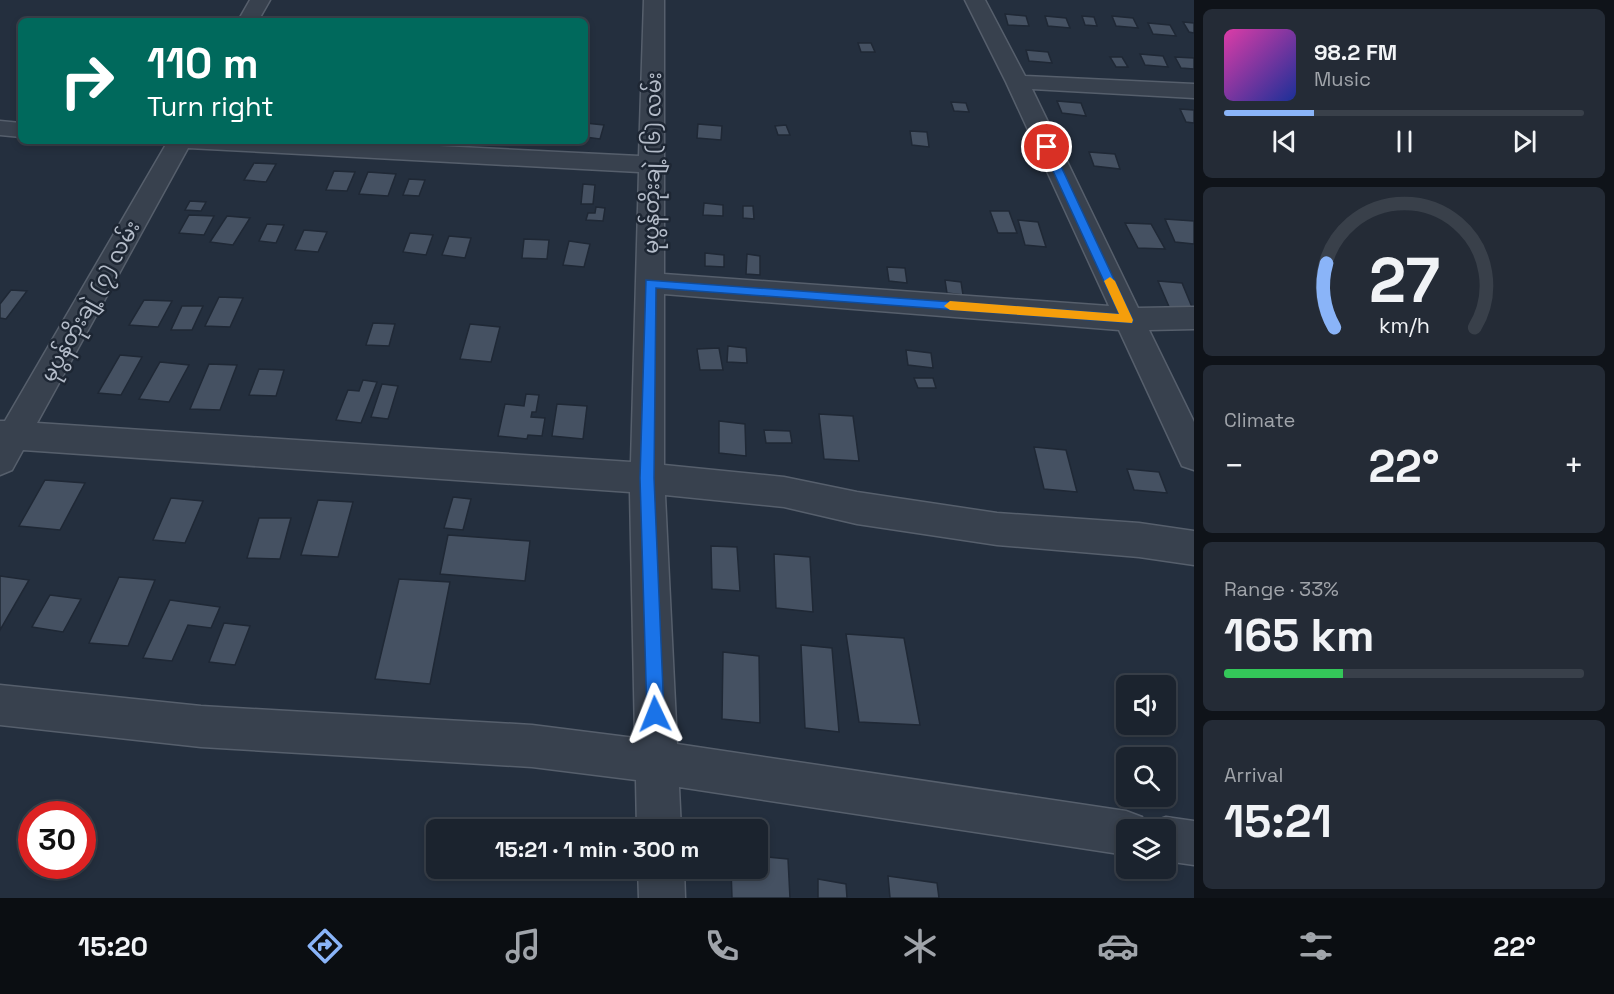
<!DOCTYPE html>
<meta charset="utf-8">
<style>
body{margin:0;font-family:"Space Grotesk","Noto Sans Myanmar",sans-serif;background:#242b36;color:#f1f3f6;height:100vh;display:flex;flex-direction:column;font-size:22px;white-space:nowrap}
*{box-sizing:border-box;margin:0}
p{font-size:20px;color:#a0a4aa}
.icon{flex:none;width:33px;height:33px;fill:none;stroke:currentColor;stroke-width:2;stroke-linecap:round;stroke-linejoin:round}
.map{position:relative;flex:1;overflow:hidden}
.panel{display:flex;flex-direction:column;gap:9px;padding:9px;background:#0f1319;width:420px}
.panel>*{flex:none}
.hud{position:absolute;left:18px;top:18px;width:570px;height:126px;border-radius:9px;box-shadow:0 3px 9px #0003,0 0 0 2px #39404a;background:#00695c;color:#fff;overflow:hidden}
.controls{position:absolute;left:1116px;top:675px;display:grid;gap:12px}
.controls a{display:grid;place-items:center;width:60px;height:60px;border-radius:9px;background:#1b232e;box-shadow:0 3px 9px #0003,0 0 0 2px #39404a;font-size:30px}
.speed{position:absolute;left:18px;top:801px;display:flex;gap:12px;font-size:30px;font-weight:700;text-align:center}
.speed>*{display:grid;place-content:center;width:78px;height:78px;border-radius:50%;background:#1b232e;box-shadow:0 3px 9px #0003,0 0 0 2px #39404a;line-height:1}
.speed .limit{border:9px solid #d22;background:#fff;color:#111}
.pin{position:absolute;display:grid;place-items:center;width:51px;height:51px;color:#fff;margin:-26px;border:3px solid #fff;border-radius:50%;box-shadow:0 2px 6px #0007}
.me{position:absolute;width:66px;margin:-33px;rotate:358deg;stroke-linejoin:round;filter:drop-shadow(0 0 4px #0008)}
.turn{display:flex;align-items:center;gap:21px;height:126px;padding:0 30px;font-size:27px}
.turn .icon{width:78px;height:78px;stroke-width:2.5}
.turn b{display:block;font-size:42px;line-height:51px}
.big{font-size:45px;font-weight:700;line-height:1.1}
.panel .tile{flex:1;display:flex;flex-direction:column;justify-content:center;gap:9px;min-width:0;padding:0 21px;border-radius:9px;background:#242b36}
.panel .dial{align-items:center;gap:0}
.dial svg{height:156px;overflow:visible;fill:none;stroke:#39404a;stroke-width:7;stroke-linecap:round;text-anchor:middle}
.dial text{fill:#f1f3f6;stroke:none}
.song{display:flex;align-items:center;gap:18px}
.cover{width:72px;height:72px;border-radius:9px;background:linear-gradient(135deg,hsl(320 70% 55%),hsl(230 70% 35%))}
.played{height:6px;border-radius:3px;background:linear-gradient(90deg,#8ab4f8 25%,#39404a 25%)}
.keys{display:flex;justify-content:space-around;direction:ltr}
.heat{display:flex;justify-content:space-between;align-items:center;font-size:33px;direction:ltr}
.charge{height:9px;border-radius:4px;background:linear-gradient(90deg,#34c759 33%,#39404a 0)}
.trip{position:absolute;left:426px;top:819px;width:342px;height:60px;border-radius:9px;background:#1b232e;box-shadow:0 3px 9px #0003,0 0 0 2px #39404a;font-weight:700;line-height:60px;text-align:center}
.menu{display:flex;height:96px;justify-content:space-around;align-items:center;background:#0b0e12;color:#a0a4aa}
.menu .icon{width:42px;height:42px}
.menu .on{color:#8ab4f8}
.menu b{font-size:27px;color:#f1f3f6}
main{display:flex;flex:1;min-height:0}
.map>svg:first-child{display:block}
.building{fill:#455162;stroke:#1f2835;stroke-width:1.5}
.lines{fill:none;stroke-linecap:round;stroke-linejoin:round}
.minor-casing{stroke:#565f6c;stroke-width:3}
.minor{fill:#38414e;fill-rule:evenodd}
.route{fill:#1a73e8;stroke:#114b97;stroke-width:1.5}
.slow{fill:#f59e0b}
.labels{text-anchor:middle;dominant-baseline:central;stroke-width:5;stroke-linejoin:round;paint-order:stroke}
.street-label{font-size:21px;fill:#b4bcc9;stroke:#1d2633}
</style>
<main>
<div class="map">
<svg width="1194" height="898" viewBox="0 0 1194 898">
<rect width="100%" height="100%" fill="#242f3e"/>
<path class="building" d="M1005 14 1026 16 1029 26 1008 25Z
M1045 16 1066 18 1070 28 1048 26Z
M1082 16 1094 17 1097 26 1085 25Z
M1112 16 1133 18 1138 28 1116 26Z
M1183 22 1194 23V33L1189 32Z
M1148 23 1170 25 1176 36 1153 34Z
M858 43H871L875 52H861Z
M1026 50 1048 52 1052 63 1029 61Z
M1140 54 1163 56 1168 67 1145 65Z
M1110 57H1122L1128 67H1116Z
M1175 57 1194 58V69L1181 68Z
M1057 101 1081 103 1086 116 1062 113Z
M951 102 966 103 969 112 954 111Z
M1180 109 1194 110V123L1186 122Z
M585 123 604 125 600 139 585 137Z
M698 124 722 126 721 140 697 138Z
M786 125 790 135H778L775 126Z
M910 131 927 132 929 147 912 145Z
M1089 152 1115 154 1120 169 1094 166Z
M254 163 276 164 266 182 244 180Z
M334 171 355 172 347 191 326 190Z
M368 172 396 174 388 196 359 194Z
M409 179 425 180 419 196 403 195Z
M583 184 595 185 593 204H581Z
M190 201 206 202 201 211 185 210Z
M704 203 723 205V216L703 215Z
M743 206H753L754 219 743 218Z
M596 207 605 208 603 221 586 220 588 213H595Z
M990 211H1009L1017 233H998Z
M189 215 214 216 204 235 179 233Z
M227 216 250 218 233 245 210 242Z
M1165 219 1194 221V244L1175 242Z
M1018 220 1038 222 1046 247 1025 245Z
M1125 223 1151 224 1165 249 1138 248Z
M267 224 284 225 276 243 259 241Z
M304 230 327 232 318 252 295 250Z
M410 233 433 235 426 255 403 252Z
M449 236 471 238 465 258 442 255Z
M524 239 549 240 547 259 522 258Z
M569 241 590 244 584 267 563 265Z
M705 253 724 255V267L705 266Z
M747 254 760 256V275L746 274Z
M887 267 905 268 907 283 889 281Z
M945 280 961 282 963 295 947 293Z
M1158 281 1182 283 1194 312 1170 309Z
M11 290 27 291 6 319 0 318V304Z
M219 297 243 298 230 327 205 326Z
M144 300 172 301 158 327 129 325Z
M182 306H203L192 330H171Z
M373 323 395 324 389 346 366 345Z
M470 324 500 327 491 362 460 359Z
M728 346 746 348 747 363 727 362Z
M719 348 723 370H700L697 349Z
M906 350 931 353 933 368 908 365Z
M120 355 142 357 121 395 98 393Z
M160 362 189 365 169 402 139 399Z
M209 364 237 365 220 410 190 409Z
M259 369 284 370 276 396 249 395Z
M914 378H933L936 388H918Z
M363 380 377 382 361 423 336 420 348 390 359 391Z
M382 384 398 386 388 419 371 417Z
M526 394 539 395 536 412H532L531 417 545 418 542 436 528 435 527 439 498 436 505 404 524 406Z
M557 404 587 406 583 439 552 436Z
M819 414 853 416 859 461 824 459Z
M719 421 745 424 746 456 719 453Z
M764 430 790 431 792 443H766Z
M1034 447 1066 450 1077 492 1044 489Z
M1127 469 1159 472 1167 493 1134 490Z
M45 480 85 483 60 530 19 526Z
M453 497 471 499 463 530 444 528Z
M171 498 203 501 185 543 153 540Z
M318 500 353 502 338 557 301 555Z
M259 518H291L280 559 247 558Z
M448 535 530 541 525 581 440 574Z
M711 546 737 547 740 591 712 589Z
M774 554 810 557 813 612 776 608Z
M0 576 29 580 0 630Z
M119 577 155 580 128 646 89 643Z
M399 579 450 582 430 684 375 679Z
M50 595 81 599 63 632 32 627Z
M170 600 220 607 211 628 188 625 172 661 143 658Z
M224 623 250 626 235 665 209 662Z
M846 634 904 638 920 725 859 722Z
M801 645 832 648 839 732 805 728Z
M723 652 759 656 760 723 722 719Z
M758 856 788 859 790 898H732L731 868H758Z
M888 876 937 883 939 898H890Z
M818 879 846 884 847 898H818Z"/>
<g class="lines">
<g class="minor-casing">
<path id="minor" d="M250 0H270L258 21H238Z
M644 0H664V274L1109 306 1006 82 965 0H985L1025 76 1194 84V98L1032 89 1138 308 1194 307V329L1149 330 1194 422V470L1182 466 1119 330 664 294V465L784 477 857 492 997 513 1139 523 1194 531V565L1139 557 997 545 857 524 784 507 665 495 677 744 1126 811 1142 817 1147 830H1126V855L679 787 681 830H637L636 780 532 767 201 747 0 725V685L201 706 532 725 635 738 630 492 23 450 12 470 0 475V421H5L168 141H338L639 156ZM188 148 639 172 631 462 37 423Z
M0 121 21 123V137L0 135Z
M1166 817 1194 821V865L1166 861V830H1148L1150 823Z
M638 868H684L685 898H639Z"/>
</g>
<use href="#minor" class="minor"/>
</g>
<path class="route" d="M1044 144 1052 147 1133 320 1132 323 656 288 654 478 664 714 661 720 655 722 649 720 647 714 640 478 646 280 1119 314 1042 147Z"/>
<path class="slow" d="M1110 277 1115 281 1133 320 1132 323 950 310 944 306 950 301 1119 314 1104 281Z"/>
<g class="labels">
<g class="street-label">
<text transform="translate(652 163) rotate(-89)">မုပွန်တိုးချဲ့ (၆) လမ်း</text>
<text transform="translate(90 301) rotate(-61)">မုပွန်တိုးချဲ့ (၇) လမ်း</text>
</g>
</g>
</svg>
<div class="controls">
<a><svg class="icon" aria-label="sound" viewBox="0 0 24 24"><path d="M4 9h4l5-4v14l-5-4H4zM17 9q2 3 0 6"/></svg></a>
<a><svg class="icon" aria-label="search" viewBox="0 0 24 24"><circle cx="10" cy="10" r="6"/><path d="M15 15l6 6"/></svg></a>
<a><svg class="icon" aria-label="layers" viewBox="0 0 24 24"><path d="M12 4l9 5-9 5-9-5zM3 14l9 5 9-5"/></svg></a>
</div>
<div class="speed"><div class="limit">30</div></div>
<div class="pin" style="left:1047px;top:147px;background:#d93025"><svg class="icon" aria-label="arrive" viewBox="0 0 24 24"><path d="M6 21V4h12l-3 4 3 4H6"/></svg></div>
<svg class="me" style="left:655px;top:714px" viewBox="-20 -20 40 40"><path d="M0-17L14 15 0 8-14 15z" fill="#1a73e8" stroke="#fff" stroke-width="4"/></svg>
<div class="trip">15:21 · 1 min · 300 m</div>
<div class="hud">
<div class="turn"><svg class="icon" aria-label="right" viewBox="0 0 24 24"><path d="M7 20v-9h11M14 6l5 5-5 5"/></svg><div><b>110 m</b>Turn right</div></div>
</div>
</div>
<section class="panel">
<div class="tile">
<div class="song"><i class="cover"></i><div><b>98.2 FM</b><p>Music</p></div></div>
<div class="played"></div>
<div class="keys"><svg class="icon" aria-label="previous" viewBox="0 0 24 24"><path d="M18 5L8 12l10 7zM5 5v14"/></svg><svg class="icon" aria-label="pause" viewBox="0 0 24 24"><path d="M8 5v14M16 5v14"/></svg><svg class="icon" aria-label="next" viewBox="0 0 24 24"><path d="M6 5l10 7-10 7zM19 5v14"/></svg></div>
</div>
<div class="tile dial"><svg viewBox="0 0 100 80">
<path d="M14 69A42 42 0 1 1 86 69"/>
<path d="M14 69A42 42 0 0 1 10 36" stroke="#8ab4f8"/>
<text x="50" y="56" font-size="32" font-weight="700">27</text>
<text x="50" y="72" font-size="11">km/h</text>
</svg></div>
<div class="tile"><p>Climate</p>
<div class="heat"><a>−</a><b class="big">22°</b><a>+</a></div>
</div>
<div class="tile"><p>Range · 33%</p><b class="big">165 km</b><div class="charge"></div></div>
<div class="tile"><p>Arrival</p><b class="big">15:21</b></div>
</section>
</main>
<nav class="menu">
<b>15:20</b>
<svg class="icon on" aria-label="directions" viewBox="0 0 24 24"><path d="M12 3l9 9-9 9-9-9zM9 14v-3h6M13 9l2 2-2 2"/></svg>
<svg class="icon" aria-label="music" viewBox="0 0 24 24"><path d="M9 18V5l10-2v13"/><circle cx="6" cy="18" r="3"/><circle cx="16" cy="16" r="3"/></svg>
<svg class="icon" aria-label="phone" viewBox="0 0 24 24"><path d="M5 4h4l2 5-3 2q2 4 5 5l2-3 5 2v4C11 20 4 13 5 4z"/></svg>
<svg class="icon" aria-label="climate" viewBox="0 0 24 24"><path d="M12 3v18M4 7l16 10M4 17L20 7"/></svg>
<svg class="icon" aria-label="car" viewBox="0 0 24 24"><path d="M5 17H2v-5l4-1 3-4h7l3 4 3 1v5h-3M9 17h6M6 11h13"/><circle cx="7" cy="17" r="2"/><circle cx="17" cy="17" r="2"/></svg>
<svg class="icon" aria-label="filters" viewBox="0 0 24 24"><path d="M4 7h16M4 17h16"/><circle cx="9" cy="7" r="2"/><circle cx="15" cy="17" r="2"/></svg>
<b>22°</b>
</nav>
